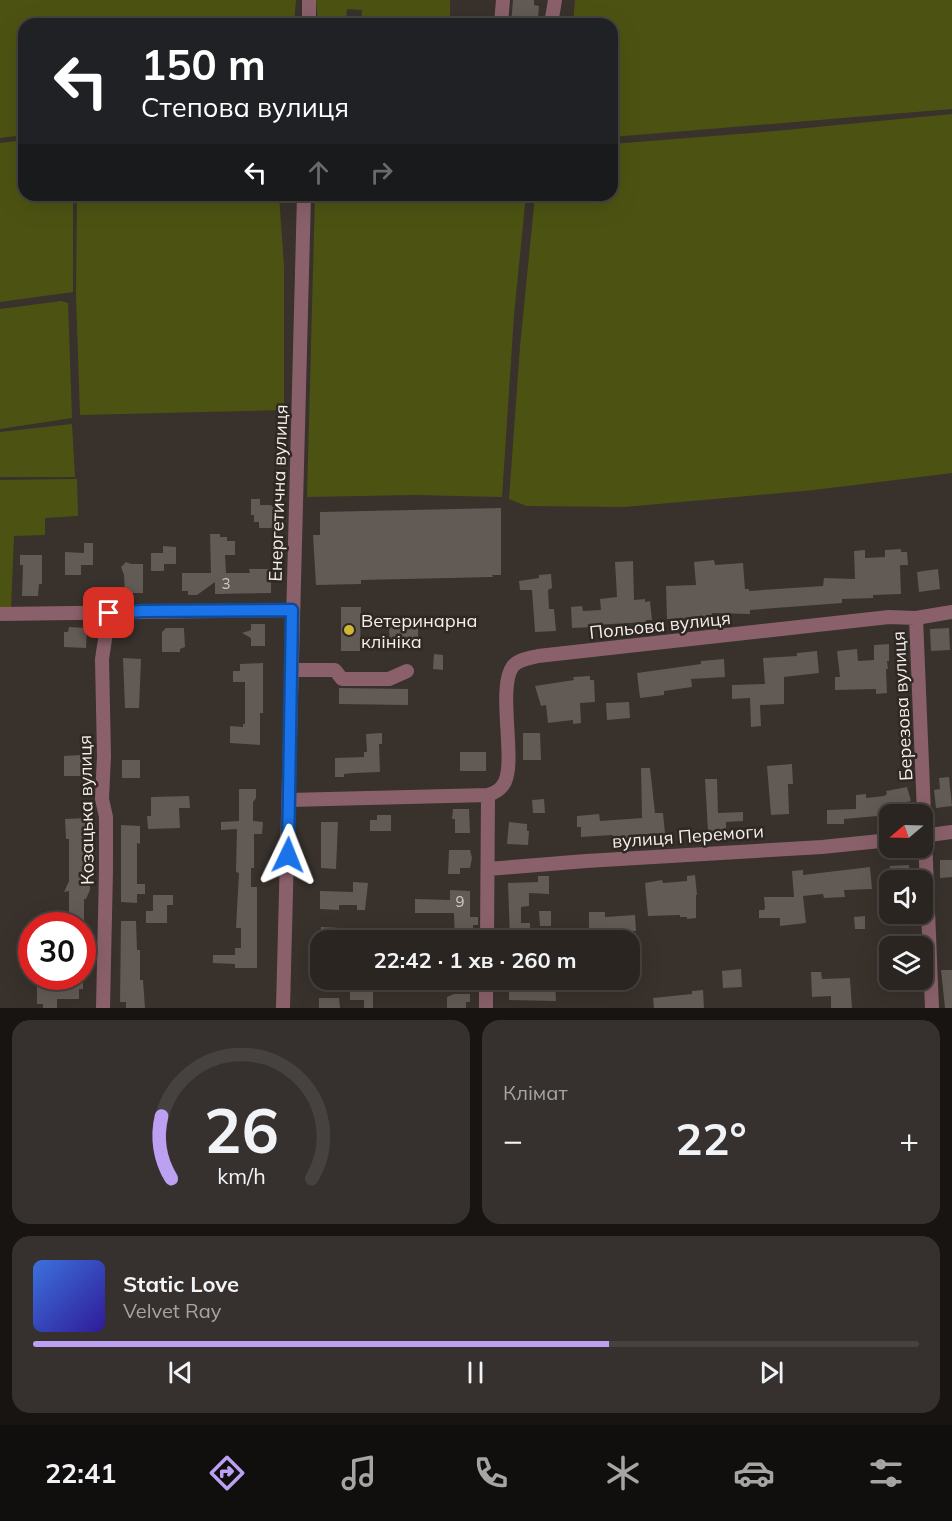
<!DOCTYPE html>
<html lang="uk">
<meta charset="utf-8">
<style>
body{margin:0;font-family:Mulish,sans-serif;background:#36312e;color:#f1f3f6;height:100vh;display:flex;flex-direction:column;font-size:22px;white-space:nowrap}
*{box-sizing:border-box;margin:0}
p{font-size:20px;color:#a5a5a5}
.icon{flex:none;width:33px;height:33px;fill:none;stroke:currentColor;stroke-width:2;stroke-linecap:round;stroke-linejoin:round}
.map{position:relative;height:1008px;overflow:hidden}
.drawer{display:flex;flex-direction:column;gap:12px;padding:12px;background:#171412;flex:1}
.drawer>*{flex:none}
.top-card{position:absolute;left:18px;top:18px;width:600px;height:183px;border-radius:18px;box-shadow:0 6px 24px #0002,0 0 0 2px #46423f;background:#202124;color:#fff;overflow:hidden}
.needle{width:39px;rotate:251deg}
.tools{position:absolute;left:879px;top:804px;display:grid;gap:12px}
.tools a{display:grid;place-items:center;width:54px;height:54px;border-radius:12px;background:#2a2521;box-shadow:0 6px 24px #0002,0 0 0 2px #46423f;font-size:30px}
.speed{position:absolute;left:18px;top:912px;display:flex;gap:12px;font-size:30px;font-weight:700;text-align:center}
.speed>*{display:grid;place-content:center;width:78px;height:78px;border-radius:50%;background:#2a2521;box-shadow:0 6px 24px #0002,0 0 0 2px #46423f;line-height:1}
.speed .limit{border:9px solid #d22;background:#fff;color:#111}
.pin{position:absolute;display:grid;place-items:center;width:51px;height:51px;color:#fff;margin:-26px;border-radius:12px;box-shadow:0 3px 9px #0006}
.me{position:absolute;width:66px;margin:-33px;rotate:2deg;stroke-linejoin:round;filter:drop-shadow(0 0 4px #0008)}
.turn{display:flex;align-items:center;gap:21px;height:126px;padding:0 24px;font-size:27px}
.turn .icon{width:78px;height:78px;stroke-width:2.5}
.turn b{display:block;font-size:42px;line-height:51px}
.lanes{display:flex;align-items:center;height:57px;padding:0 24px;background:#0003;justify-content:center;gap:30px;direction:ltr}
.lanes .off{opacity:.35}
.big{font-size:45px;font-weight:700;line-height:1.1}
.drawer .tile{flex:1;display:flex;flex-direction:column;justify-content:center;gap:9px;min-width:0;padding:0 21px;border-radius:18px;background:#36312e}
.drawer .dial{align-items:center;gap:0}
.dial svg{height:156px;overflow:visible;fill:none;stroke:#46423f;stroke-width:7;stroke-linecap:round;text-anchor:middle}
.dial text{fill:#f1f3f6;stroke:none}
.song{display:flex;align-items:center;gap:18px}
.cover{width:72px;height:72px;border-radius:9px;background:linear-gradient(135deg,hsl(220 70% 55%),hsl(250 70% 35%))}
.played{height:6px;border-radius:3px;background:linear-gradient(90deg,#bca0f2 65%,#46423f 65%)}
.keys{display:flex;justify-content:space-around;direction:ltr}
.heat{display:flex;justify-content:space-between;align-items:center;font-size:33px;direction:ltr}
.drawer .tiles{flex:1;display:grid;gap:12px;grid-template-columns:1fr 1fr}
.tile:last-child{grid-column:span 2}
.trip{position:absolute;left:310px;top:930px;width:330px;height:60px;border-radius:18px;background:#2a2521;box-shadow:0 6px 24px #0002,0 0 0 2px #46423f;font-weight:700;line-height:60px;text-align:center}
.dock{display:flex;height:96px;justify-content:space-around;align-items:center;background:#110f0d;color:#a5a5a5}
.dock .icon{width:42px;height:42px}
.dock .active{color:#bca0f2}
.dock b{font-size:27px;color:#f1f3f6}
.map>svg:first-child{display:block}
.green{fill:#4c5312}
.building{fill:#625a54}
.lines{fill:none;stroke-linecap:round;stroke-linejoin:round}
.minor{stroke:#8a616b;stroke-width:14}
.route-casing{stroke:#114b97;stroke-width:15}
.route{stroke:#1a73e8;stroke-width:10}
.poi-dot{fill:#d1b736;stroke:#2e2722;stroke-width:2}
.labels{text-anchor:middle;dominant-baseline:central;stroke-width:5;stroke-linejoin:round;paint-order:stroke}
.number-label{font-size:15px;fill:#d0cac6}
.street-label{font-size:18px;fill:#f4efec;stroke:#2e2722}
.poi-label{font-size:18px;fill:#f4efec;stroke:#2e2722;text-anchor:start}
</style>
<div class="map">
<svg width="952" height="1008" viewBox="0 0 952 1008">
<rect width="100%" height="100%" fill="#38312c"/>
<path class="green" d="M0 0H296L294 24H24V135L0 138Z
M316 0H450V24H361L362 10 347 9 346 24H318Z
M575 0H952V109L612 137V24H573Z
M952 114V473L814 490 625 507 526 506 509 499 520 347 535 195H612V144L765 132Z
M24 140V195H73V292L0 302V143Z
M77 195H279L284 266V410L80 415 76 296Z
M315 195H526L514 315 502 497 414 495 307 497Z
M61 301 68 303 72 418 0 429V309Z
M72 424 75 477H0V432Z
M77 479 78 516 45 518V535L14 536 11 609H0V480Z"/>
<path class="building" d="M513 0H534V5L539 6 538 17H533V24H511Z
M251 499H260V505H271L277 512 273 513V528H259V522H254V515H251Z
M501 508V575H492L493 577 361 580V584L316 585 313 535H320V512Z
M210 534H220V537H227V541H235V555H225L226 573H250L249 569H271V593L215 594V582L197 595H188V591H182V573H211Z
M84 543H93V565H81V575H65V552L84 553Z
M163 546 176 547V564H164V571H151V553H163Z
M901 549V552H907L908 565H900L901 594 873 595V598L842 599V603L750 610V614L712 613V617L667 619 666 586 696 585 694 562 714 560 715 565 743 563 745 589H749V591L823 586 824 578 855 579 854 551 865 550V558L885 557V550Z
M20 555H42V584H39L38 596H22L23 565H20Z
M633 561 634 600 645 599V602L650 601 652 620H646V622L594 625V627L572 628 571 607 582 606 583 611 601 610 600 599 617 597 615 562Z
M126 562 131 564H143V593H125L124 575 121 567Z
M938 569 940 589 919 592 917 572Z
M551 574 552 588 548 590 549 609H554L556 631 535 632 532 590H520L519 581 539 578V575Z
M341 607H361L360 651H341Z
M251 624H265V646H251V638L242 633 251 630Z
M418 625V641L401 643 396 646 390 644 389 627Z
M69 627 87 628 86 648 64 647V632H68Z
M166 628H184L185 647 180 649V652H162V632Z
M949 628 950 650 931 651 930 629Z
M889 644V661H887L888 669H886L887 693 876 694V689L835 690V677H840L837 651 857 649 858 661 874 660V645Z
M817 651 819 673 784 677V704L760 705 761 726 751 727 750 698 732 699V685L765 684 763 658 797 656V653Z
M434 654 443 655V670L433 669Z
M123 658 141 659 139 708H125Z
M724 659 725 677 691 679 692 687 664 691V695L640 698 637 673 701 664V661Z
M263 663V713H260V745L230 743V726L243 727V724H245V682H233V671H240V664Z
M590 676V680H594L595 702 580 703 581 723 573 724V720L548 723 546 705 541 706 535 686 574 680 573 677Z
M339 688 408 689V705L339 704Z
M629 702 630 718 607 720 606 703Z
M382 733V744H379L380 772 354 773 344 774V777H335V758L364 757V752H367L366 734Z
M523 733H540L541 760H523Z
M460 752H486V771H460Z
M81 755V776H64V756Z
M122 760H140V778H122Z
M792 764 793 784H788L789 814 771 815 767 766Z
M641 768H650L655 813H663L665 833 628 835 627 839 621 841 612 835 581 837V827H577V816L599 814 600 821 642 818Z
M949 777 952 806 936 808 934 790 940 789 939 778Z
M705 779H717L718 813 743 812V821L726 822V830L708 831Z
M907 787 911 801 906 802 908 812 900 814 844 819V824H827V810L856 809V795L866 794V798L884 796 887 794 886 791Z
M239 789H256V798L253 802V821L263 822 262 834H254V868H251V887H257V968H235V964L213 963V955H235V948H241V928H236L239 873 236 872 237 829 221 830V822L239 821Z
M189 796 190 808H179L180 828 148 829 147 816H151V797Z
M544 799 545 813H533L532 800Z
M453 809H469L470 833H455V819H452Z
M377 815H391V831H370V820H377Z
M85 818 84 881H90V890L86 899H84V926H69V891L64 892 69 881V839H66L65 819Z
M321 822H338L336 869 321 868Z
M509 822 527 824V831H529L528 845 507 844Z
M121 825 140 826V844L137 843V884H145V894H137V903L121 902Z
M449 850H470L472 858 470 868H460V874H448Z
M940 860H952V877L940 878Z
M909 865 910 880H889L890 866Z
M870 867 872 889 844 890 845 897 824 898 823 894 803 896 806 923 780 926V918H759V910H764L765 908 764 897H794L792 871 803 870V875Z
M695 875 697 895H696V918L687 919V917H680V915L648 916 645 883 662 880 663 883 687 881V876Z
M538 876H549V894L529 893V906L521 907V923H530V938H510L508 883 538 882Z
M353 882 368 883 365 910H357V905H339V910L320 909V891L353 892Z
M450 890 470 891V917H478V925H473V935H470V940H455L454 913H415V899L450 900Z
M153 895H173V905H167V923H146V911H153Z
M539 911H551V926H540Z
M589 912H605V917L635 915 636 931H589Z
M865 916V929H855L854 917Z
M121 921H136L137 950H140V980H143L145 1008H126V1002H120Z
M321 927 340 928V940H320Z
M741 969 742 987 723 988 722 971Z
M941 970H952V1008H945Z
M811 972H821L822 979 850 978 852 1008H831V996L812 997Z
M37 976H52V980H83V989H79V999H57V1008H43V1004H37Z
M350 980H373V1008H364V1000H350Z
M545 980H555L556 1001 509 1000V981Z
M703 990 704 1008H654L653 998 692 994V991Z
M454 994H470V1002H466V1008H447V997Z
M319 998H339L340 1008H319Z"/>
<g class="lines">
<path class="minor" d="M309 24V0
M501 24 503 0
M551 24 555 0
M0 614 292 610
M916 618 932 1008
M291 670H335L342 679H389L407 671
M488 795C494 793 500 790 503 785 518 766 496 688 513 666 519 659 530 658 538 656L889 617 916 618 952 612
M289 800 488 795 487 940
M922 836 952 832
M488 869 586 861 822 847 890 840
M103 1008 106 870V817L102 799 104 756 102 659 109 613
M283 1008 304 195
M486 1008V980"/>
</g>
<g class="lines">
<g class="route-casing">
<path id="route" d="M109 613 143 611 292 610 288 855"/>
</g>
<use href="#route" class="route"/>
</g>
<circle class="poi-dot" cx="349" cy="630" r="6"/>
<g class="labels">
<g class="number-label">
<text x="226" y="583">3</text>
<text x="460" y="901">9</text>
</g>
<g class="street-label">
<text transform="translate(278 493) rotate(-88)">Енергетична вулиця</text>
<text transform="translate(660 625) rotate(-6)">Польова вулиця</text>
<text transform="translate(902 706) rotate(-93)">Березова вулиця</text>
<text transform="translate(86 810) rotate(-91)">Козацька вулиця</text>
<text transform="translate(688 836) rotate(-4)">вулиця Перемоги</text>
</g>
<g class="poi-label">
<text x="361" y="620">Ветеринарна<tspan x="361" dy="21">клініка</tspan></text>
</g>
</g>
</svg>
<div class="tools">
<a><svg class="needle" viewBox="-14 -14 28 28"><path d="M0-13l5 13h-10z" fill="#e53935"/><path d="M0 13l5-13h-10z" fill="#a5a5a5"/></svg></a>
<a><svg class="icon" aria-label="sound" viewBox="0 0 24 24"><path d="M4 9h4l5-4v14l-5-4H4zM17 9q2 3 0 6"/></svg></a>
<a><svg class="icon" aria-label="layers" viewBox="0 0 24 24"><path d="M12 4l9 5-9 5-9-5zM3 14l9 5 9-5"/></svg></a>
</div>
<div class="speed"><div class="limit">30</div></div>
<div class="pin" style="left:109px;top:613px;background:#d93025"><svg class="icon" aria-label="arrive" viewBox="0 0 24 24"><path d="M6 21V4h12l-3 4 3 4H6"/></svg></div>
<svg class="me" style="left:288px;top:855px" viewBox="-20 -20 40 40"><path d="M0-17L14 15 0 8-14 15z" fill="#1a73e8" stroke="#fff" stroke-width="4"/></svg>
<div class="trip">22:42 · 1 хв · 260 m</div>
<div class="top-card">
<div class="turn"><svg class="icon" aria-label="left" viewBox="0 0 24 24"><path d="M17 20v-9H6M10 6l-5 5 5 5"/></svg><div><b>150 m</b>Степова вулиця</div></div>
<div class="lanes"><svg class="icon" aria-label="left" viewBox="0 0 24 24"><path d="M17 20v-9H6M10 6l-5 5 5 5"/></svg><svg class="icon off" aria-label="ahead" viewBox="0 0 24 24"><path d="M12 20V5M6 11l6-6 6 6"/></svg><svg class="icon off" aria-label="right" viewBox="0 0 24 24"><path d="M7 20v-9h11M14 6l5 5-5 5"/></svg></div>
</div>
</div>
<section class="drawer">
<div class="tiles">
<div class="tile dial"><svg viewBox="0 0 100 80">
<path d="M14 69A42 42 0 1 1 86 69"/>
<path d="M14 69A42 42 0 0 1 9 37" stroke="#bca0f2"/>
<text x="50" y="56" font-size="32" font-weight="700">26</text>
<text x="50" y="72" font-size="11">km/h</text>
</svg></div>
<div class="tile"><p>Клімат</p>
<div class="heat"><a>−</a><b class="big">22°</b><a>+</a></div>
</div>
<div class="tile">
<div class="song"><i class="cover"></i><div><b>Static Love</b><p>Velvet Ray</p></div></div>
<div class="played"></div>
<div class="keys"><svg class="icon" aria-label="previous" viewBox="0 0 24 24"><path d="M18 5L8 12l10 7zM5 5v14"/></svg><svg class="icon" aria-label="pause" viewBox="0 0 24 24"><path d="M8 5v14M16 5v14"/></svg><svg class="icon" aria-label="next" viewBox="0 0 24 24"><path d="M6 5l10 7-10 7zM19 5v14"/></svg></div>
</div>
</div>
</section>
<nav class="dock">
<b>22:41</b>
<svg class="icon active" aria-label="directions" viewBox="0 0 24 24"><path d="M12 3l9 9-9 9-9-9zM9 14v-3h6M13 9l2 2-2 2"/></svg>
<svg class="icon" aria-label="music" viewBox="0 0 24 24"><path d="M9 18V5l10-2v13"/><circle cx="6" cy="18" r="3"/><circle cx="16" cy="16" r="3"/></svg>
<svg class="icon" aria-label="phone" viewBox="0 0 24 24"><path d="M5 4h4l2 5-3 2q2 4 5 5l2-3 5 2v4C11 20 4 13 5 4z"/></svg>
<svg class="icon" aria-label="climate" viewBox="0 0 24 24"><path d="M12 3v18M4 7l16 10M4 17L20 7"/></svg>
<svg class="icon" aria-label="car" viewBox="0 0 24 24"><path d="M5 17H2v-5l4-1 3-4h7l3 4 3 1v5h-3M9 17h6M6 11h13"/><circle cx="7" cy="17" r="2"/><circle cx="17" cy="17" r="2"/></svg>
<svg class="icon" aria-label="filters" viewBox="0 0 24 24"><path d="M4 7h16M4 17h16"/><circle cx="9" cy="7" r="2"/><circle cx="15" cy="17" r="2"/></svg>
</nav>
